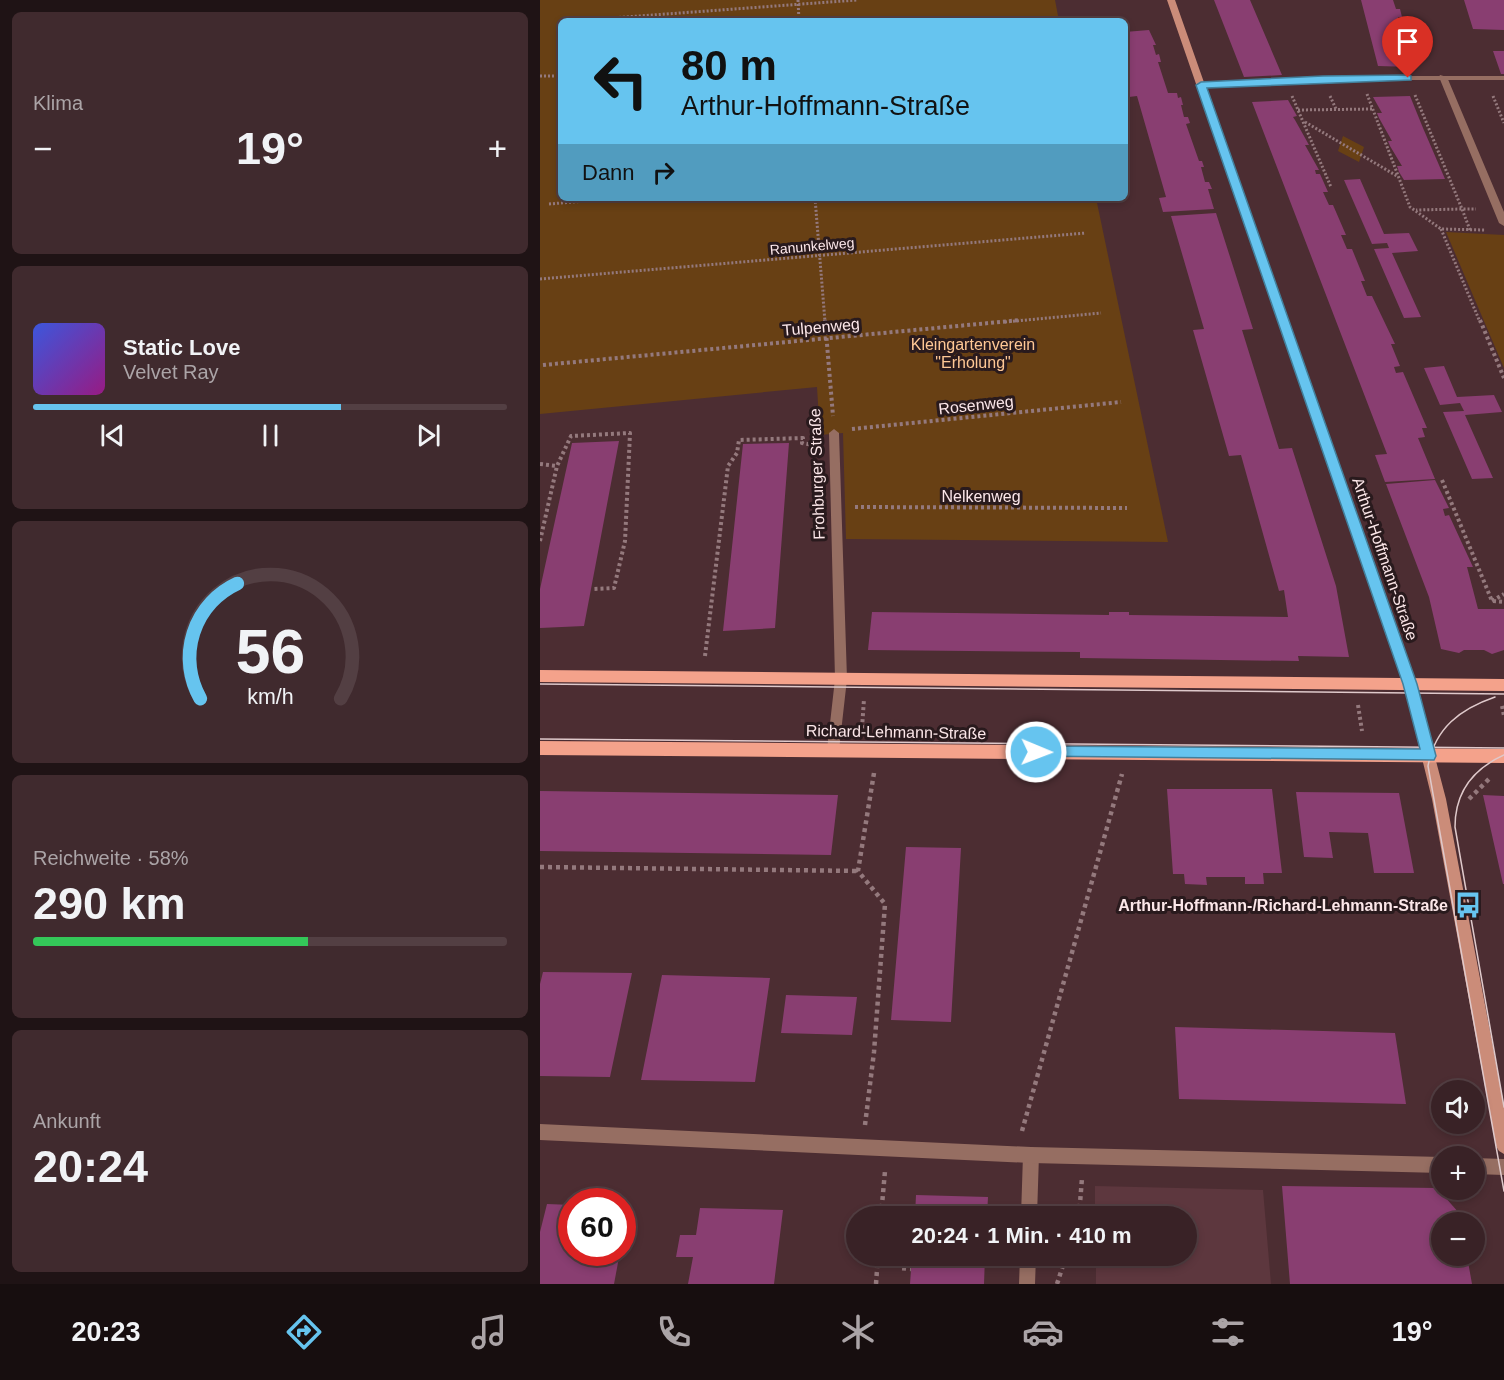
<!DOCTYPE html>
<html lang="de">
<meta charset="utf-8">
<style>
body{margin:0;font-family:Helvetica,sans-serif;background:#402a2e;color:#f1f3f6;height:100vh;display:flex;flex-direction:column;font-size:22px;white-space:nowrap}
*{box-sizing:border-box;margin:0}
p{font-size:20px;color:#aba4a7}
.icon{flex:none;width:33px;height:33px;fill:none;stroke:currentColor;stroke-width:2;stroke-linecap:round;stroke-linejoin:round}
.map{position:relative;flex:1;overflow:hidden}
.panel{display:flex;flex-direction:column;gap:12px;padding:12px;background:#1f1315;width:540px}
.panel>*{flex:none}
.guide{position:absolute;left:18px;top:18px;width:570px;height:183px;border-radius:9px;box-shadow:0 3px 9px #0003,0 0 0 2px #533f43;background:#66c4ef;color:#111;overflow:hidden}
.buttons{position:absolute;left:891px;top:1080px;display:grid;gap:12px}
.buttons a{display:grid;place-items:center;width:54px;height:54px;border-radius:50%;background:#392226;box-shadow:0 3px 9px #0003,0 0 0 2px #533f43;font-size:30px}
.speed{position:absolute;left:18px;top:1188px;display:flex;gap:12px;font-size:30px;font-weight:700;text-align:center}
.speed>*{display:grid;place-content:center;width:78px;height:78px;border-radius:50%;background:#392226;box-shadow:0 3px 9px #0003,0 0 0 2px #533f43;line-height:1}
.speed .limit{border:9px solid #d22;background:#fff;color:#111}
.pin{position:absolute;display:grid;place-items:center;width:51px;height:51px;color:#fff;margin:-62px -26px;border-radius:50% 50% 50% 0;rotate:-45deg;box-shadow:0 0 6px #0007}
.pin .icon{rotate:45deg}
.me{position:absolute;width:66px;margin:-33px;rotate:91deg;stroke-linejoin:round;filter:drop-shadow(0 0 4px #0008)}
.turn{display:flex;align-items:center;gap:21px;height:126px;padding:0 24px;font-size:27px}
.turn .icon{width:78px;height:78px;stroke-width:2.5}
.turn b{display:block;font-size:42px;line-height:51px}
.then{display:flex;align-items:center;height:57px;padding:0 24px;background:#0003;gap:12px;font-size:22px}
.big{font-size:45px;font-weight:600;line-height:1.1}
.panel .tile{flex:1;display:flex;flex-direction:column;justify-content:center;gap:9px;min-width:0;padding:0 21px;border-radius:9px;background:#402a2e}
.panel .dial{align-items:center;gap:0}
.dial svg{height:156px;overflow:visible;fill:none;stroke:#533f43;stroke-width:7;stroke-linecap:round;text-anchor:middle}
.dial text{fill:#f1f3f6;stroke:none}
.song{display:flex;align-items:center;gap:18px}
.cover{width:72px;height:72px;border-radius:9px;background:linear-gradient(135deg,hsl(230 70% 55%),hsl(310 70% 35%))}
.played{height:6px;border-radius:3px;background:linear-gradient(90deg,#66c4ef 65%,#533f43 65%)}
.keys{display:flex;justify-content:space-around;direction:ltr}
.heat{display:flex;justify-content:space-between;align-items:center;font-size:33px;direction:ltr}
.charge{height:9px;border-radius:4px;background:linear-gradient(90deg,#34c759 58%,#533f43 0)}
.trip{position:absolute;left:306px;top:1206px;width:351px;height:60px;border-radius:30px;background:#392226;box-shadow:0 3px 9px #0003,0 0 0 2px #533f43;font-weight:600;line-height:60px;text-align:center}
.tab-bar{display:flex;height:96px;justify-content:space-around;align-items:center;background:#170e0f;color:#aba4a7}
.tab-bar .icon{width:42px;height:42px}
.tab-bar .current{color:#66c4ef}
.tab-bar b{font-size:27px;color:#f1f3f6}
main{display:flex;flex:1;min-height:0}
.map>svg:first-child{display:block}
.built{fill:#5d373e}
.green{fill:#684014}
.building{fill:#893e71}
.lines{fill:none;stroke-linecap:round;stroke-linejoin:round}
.path-far2{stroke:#94797d;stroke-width:3;stroke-dasharray:2 2;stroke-linecap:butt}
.path-far1{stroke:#94797d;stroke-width:4;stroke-dasharray:3 3;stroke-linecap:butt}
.path{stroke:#94797d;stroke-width:4.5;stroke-dasharray:4 4;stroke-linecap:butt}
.lane{fill:#966e62;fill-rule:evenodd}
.street{fill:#966e62;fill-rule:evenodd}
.secondary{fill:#cb8c79;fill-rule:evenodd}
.primary{fill:#f4a28b;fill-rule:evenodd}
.tram{stroke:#dfc9cb;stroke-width:1.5}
.route{fill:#66c4ef;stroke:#427f9b;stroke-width:1.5}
.labels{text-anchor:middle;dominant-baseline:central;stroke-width:6;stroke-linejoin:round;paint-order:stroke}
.far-street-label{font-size:14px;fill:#fce7e9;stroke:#291a1d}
.street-label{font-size:16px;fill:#fce7e9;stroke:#291a1d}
.park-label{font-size:16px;fill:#ffc895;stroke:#291a1d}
.poi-label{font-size:16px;font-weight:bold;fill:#fce7e9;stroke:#291a1d;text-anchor:end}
</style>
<main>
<section class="panel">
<div class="tile"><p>Klima</p>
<div class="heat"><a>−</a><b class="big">19°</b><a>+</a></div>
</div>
<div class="tile">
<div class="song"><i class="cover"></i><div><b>Static Love</b><p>Velvet Ray</p></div></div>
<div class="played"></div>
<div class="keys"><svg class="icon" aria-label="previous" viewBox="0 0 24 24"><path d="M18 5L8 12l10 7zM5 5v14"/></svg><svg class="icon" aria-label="pause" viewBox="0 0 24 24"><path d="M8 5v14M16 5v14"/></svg><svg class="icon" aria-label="next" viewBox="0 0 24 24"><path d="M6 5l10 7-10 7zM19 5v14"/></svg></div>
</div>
<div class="tile dial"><svg viewBox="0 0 100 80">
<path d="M14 69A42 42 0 1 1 86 69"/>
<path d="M14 69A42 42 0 0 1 33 10" stroke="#66c4ef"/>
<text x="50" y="56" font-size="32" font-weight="700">56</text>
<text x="50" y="72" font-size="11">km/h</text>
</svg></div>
<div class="tile"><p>Reichweite · 58%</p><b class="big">290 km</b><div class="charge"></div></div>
<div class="tile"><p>Ankunft</p><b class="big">20:24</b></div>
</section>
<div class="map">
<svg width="964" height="1284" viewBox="0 0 964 1284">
<rect width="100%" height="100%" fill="#4c2d32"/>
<path class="built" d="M555 1186 723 1190 731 1284H556V1256H646V1216H555Z"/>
<path class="green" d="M0 0H515L519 21H21V198H556L628 542 306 539 303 433 280 435 277 387 0 414Z
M803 136 824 147 819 162 798 151Z
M906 232 964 235V368Z"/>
<path class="building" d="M674 0H710L742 75 704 77Z
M821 0H853L856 9H860L862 17H858L861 29H865L869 40H865L868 52H872L874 60H870L872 67 838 66Z
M924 0H964V30L933 29Z
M609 30 616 45H613L616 55 619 54 621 62H618L628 93H637L638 98 641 97 643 105H641L644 117H648L650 123 646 124 659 161H662L664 167H661L665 182H669L672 189H668L674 209 623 212 619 198 626 197 597 96 589 97 585 84V32Z
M953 51H964V74H961Z
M870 96 883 128 905 179 864 180 859 172 857 166H862L850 146 848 141H852L839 118 837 113H842L833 97Z
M748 100 757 116 753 117 755 120 769 145H765L779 170H775L776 174H780L788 192H783L789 205H793L806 235H801L807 249H812L825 281H821L827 296H832L855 344H851L860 366 854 367 856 373 863 372 887 428H882L885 437 878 438 895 479 845 482 835 455 847 454 712 102Z
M820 179 844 234 869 233 878 251 852 253 881 317 864 318 834 249 849 248 847 243 832 244 804 180Z
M676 213 713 329 702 330 739 449 752 448 796 586 809 657 758 656 759 661 540 658V652L328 650 332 612 569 615V612H589V615L748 617 744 590 739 591 701 455 689 456 653 330 664 329 631 216Z
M904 366 917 397 954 395 962 412 925 415 953 478 932 479 903 412 924 411 920 403 900 405 884 368Z
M79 441 44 626 0 628V589L32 443Z
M249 443 235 628 183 631 203 444Z
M895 480 909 508 903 509 905 516 909 515 933 567H927L938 609H964V650L952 654 944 650H924L919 653 901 649 889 597 846 484Z
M627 789H732L742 873H723L724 884H705V877H666L667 885 645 884 644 874H633Z
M0 791 298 795 291 855 0 851Z
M756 792 859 793 874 873H834L828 833 789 832 793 858 764 857Z
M943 795 964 796V884H963Z
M366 847 421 848 411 1022 351 1020Z
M3 972 92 973 70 1077 0 1076V984Z
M122 975 230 978 215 1082 101 1080Z
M246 995 317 997 312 1035 241 1033Z
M635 1027 855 1033 866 1104 639 1099Z
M742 1186 897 1188 919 1213 920 1222H902V1256H927L932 1284H750Z
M376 1195 448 1197 447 1216H375Z
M7 1204 32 1205V1252H80L74 1284H0V1232Z
M82 1206 89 1207 84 1233H82Z
M160 1208 243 1210 234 1284H148L153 1257H136L140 1235H156Z
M372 1256H445L444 1284H370Z"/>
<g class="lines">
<path class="path-far2" d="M258 0 259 21
M31 21 317 0
M0 76H21
M827 94 870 207 901 229 945 230
M875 95 922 209 876 210
M752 96 791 187
M790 96 796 109
M953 96 964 123
M758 110 833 109
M765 122 857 176
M275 198 285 322
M9 204 81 198
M901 229 940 322
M930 230 922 209H936
M0 279 546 233
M465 322 561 313"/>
<path class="path-far1" d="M285 320 293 416
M940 320 964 378
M3 365 481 320
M312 429 581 402
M0 464 17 466
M902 480 952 601 964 602
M315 507 587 508
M0 541 17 466 31 436 90 433 85 541 74 588 54 589
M952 601 964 594
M165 656 188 466 197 453 199 440 263 438 262 443 273 445
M818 705 822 731
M962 706 964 716
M322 728 324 699"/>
<path class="path" d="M929 799 949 779
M0 867 318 871
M325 1125 334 1052 345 904 318 871 334 773
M482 1131 582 774
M341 1216 345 1171
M539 1216 542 1178
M353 1256 360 1268 371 1269
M336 1284 338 1256
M517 1284 526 1256"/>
<path class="lane" d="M900 75 907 77 964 212V226L959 223 899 77Z
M491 1147 497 1149 499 1155 497 1216H481L483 1155 485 1149Z
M480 1256H496L495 1284H479Z"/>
<path class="street" d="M783 76H964V80H783L661 87 657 85 661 83Z
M294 429 299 433 307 679 299 750 298 754 293 755 288 754 287 750 295 679 289 433Z
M0 1124 491 1147 902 1157V1173L491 1163 0 1140Z
M934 1158 964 1159V1175L934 1174Z"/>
<path class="secondary" d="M627 0H635L876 685 906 799 964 1105V1154L959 1151 956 1146 892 799 864 685Z"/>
<path class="primary" d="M0 670 964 679V691L0 682Z
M0 741 964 749V763L0 755Z"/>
<path class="tram" d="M0 684 964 694
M955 697C920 709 895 728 888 766L964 1191
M0 739 964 748
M964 755C933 769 915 793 915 827L964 1107"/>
</g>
<path class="route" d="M868 75 871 76V80L667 88 877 684 896 756 894 760 491 756 489 752 496 746 880 749 863 684 656 85 661 82 783 76Z"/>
<defs>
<g id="bus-bare" transform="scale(2.07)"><path d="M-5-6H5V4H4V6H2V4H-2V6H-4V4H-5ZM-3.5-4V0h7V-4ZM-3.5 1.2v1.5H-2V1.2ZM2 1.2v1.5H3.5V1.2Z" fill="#66c4ef" stroke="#291a1d" stroke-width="2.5" paint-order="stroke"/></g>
</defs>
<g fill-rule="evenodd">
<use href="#bus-bare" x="928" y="905"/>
</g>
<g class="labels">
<g class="far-street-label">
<text transform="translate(272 246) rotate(-5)">Ranunkelweg</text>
</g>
<g class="street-label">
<text transform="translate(281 327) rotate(-5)">Tulpenweg</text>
<text transform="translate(436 405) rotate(-6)">Rosenweg</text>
<text transform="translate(277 474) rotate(-92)">Frohburger Straße</text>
<text x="441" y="496">Nelkenweg</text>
<text transform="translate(845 559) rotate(71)">Arthur-Hoffmann-Straße</text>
<text transform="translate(356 732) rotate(1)">Richard-Lehmann-Straße</text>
</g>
<g class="park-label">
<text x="433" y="344">Kleingartenverein<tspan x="433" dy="18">"Erholung"</tspan></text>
</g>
<g class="poi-label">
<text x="908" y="905">Arthur-Hoffmann-/Richard-Lehmann-Straße</text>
</g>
</g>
</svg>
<div class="buttons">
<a><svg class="icon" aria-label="sound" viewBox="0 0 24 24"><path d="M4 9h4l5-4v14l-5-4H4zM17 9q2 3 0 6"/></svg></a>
<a>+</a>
<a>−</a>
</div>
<div class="speed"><div class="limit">60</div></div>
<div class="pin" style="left:868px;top:78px;background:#d93025"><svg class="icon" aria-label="arrive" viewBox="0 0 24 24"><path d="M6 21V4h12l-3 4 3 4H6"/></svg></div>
<svg class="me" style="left:496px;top:752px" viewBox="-20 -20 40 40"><circle r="17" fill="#66c4ef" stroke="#fff" stroke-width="3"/><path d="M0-11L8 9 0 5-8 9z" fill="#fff"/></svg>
<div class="trip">20:24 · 1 Min. · 410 m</div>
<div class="guide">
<div class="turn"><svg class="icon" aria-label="left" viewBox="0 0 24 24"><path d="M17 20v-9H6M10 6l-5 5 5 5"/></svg><div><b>80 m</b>Arthur-Hoffmann-Straße</div></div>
<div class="then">Dann<svg class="icon" aria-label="right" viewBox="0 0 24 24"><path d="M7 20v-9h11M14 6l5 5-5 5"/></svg></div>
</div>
</div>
</main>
<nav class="tab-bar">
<b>20:23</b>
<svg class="icon current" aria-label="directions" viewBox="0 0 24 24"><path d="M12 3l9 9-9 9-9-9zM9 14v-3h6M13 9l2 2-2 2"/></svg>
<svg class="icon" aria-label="music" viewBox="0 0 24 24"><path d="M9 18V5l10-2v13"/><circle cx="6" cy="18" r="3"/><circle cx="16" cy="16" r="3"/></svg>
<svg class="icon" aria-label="phone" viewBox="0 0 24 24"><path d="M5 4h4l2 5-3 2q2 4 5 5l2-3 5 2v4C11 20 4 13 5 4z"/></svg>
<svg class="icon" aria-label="climate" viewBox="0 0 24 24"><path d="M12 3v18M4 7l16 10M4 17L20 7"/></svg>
<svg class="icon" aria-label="car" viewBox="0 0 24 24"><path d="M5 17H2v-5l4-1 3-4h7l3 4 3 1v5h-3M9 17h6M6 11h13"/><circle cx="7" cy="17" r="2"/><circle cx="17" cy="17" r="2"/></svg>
<svg class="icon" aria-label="filters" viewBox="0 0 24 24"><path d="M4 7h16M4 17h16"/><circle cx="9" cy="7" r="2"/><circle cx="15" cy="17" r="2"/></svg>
<b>19°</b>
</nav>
